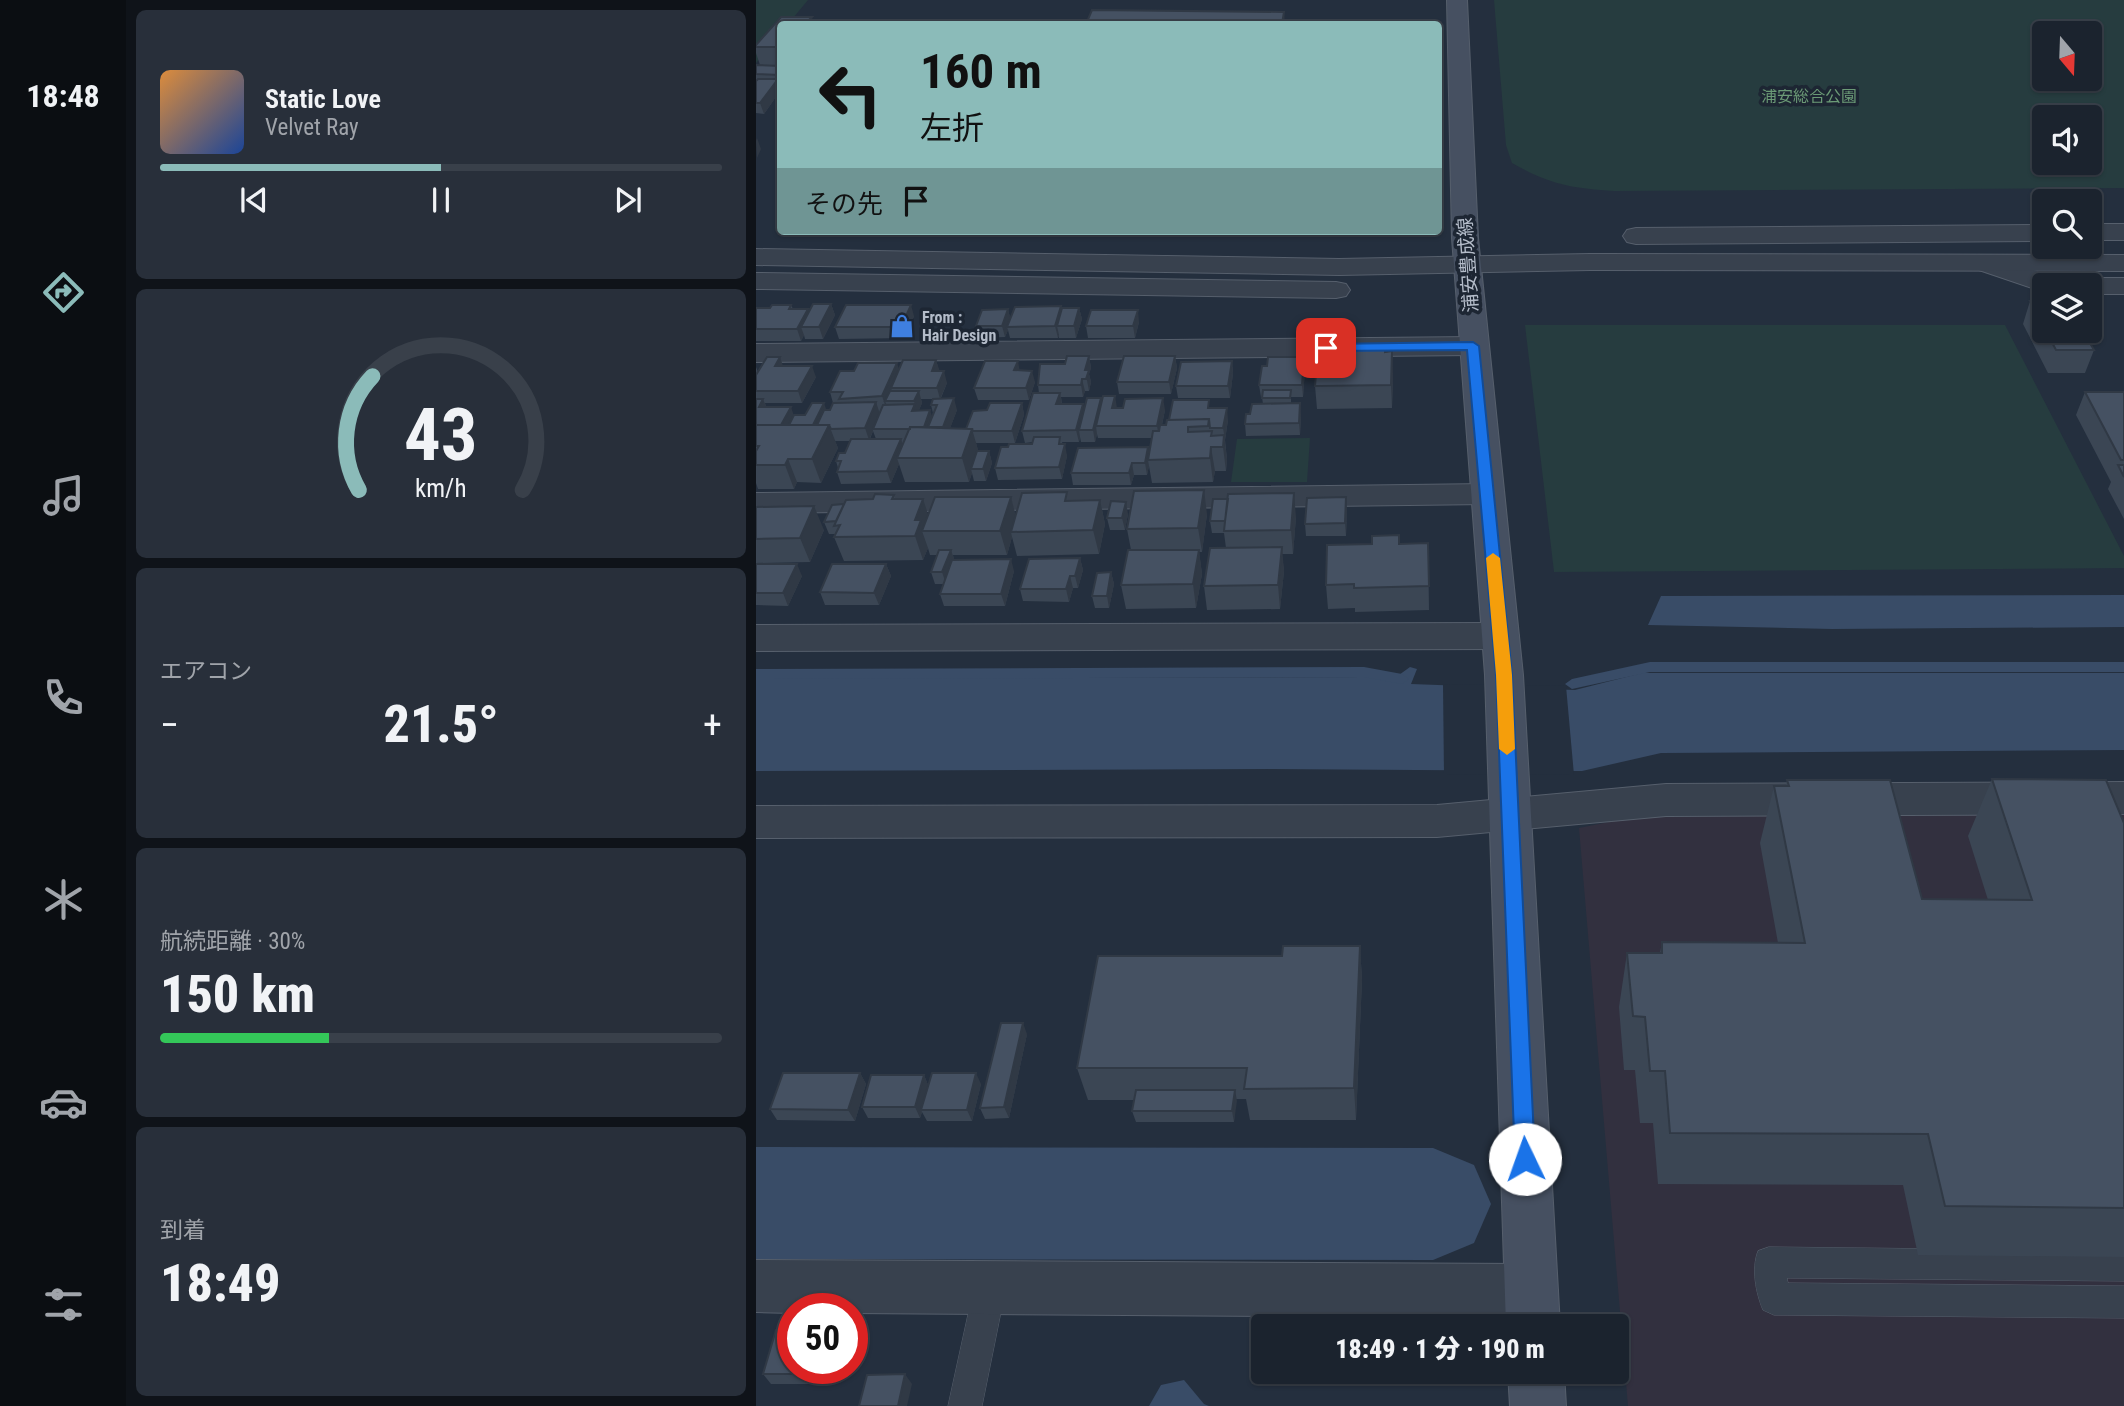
<!DOCTYPE html>
<html lang="ja">
<meta charset="utf-8">
<style>
body{margin:0;font-family:"Roboto Condensed","Noto Sans JP",sans-serif;background:#282f3a;color:#f1f3f6;height:100vh;display:flex;flex-direction:column;font-size:26px;white-space:nowrap}
*{box-sizing:border-box;margin:0}
p{font-size:23px;color:#a0a4aa}
.icon{flex:none;width:38px;height:38px;fill:none;stroke:currentColor;stroke-width:2;stroke-linecap:round;stroke-linejoin:round}
.map{position:relative;flex:1;overflow:hidden}
.sheet{display:flex;flex-direction:column;gap:10px;padding:10px;background:#0f1319;width:630px}
.sheet>*{flex:none}
.hud{position:absolute;left:21px;top:21px;width:665px;height:214px;border-radius:7px;box-shadow:0 2px 5px #0004,0 0 0 2px #39404a;background:#8bbbb9;color:#111;overflow:hidden}
.needle{width:46px;rotate:161deg}
.fabs{position:absolute;left:1276px;top:21px;display:grid;gap:14px}
.fabs a{display:grid;place-items:center;width:70px;height:70px;border-radius:7px;background:#1b232e;box-shadow:0 2px 5px #0004,0 0 0 2px #39404a;font-size:35px}
.speed{position:absolute;left:21px;top:1293px;display:flex;gap:14px;font-size:35px;font-weight:700;text-align:center}
.speed>*{display:grid;place-content:center;width:91px;height:91px;border-radius:50%;background:#1b232e;box-shadow:0 2px 5px #0004,0 0 0 2px #39404a;line-height:1}
.speed .limit{border:10px solid #d22;background:#fff;color:#111}
.pin{position:absolute;display:grid;place-items:center;width:60px;height:60px;color:#fff;margin:-30px;border-radius:14px;box-shadow:0 4px 10px #0006}
.me{position:absolute;width:77px;margin:-38px;rotate:357deg;stroke-linejoin:round;filter:drop-shadow(0 0 5px #0008)}
.turn{display:flex;align-items:center;gap:24px;height:147px;padding:0 28px;font-size:32px}
.turn .icon{width:91px;height:91px;stroke-width:2.5}
.turn b{display:block;font-size:49px;line-height:60px}
.then{display:flex;align-items:center;height:66px;padding:0 28px;background:#0003;gap:14px;font-size:26px}
.big{font-size:52px;font-weight:800;line-height:1.1}
.sheet .card{flex:1;display:flex;flex-direction:column;justify-content:center;gap:10px;min-width:0;padding:0 24px;border-radius:10px;background:#282f3a}
.sheet .dial{align-items:center;gap:0}
.dial svg{height:182px;overflow:visible;fill:none;stroke:#39404a;stroke-width:7;stroke-linecap:round;text-anchor:middle}
.dial text{fill:#f1f3f6;stroke:none}
.song{display:flex;align-items:center;gap:21px}
.cover{width:84px;height:84px;border-radius:10px;background:linear-gradient(135deg,hsl(30 70% 55%),hsl(220 70% 35%))}
.played{height:7px;border-radius:4px;background:linear-gradient(90deg,#8bbbb9 50%,#39404a 50%)}
.keys{display:flex;justify-content:space-around;direction:ltr}
.heat{display:flex;justify-content:space-between;align-items:center;font-size:38px;direction:ltr}
.charge{height:10px;border-radius:5px;background:linear-gradient(90deg,#34c759 30%,#39404a 0)}
.trip{position:absolute;left:495px;top:1314px;width:378px;height:70px;border-radius:7px;background:#1b232e;box-shadow:0 2px 5px #0004,0 0 0 2px #39404a;font-weight:800;line-height:70px;text-align:center}
main{display:flex;flex:1;min-height:0}
.dock{display:flex;flex-direction:column;width:126px;justify-content:space-around;align-items:center;background:#0b0e12;color:#a0a4aa}
.dock .icon{width:49px;height:49px}
.dock .active{color:#8bbbb9}
.dock b{font-size:32px;color:#f1f3f6}
.map>svg:first-child{display:block}
.medical{fill:#32303f}
.green{fill:#263c3f;fill-rule:evenodd}
.water{fill:#394c67}
.pier{fill:#242f3e}
.lines{fill:none;stroke-linecap:round;stroke-linejoin:round}
.stream{fill:#394c67;fill-rule:evenodd}
.river{fill:#394c67;fill-rule:evenodd}
.service-casing{stroke:#565f6c;stroke-width:1}
.minor-casing{stroke:#565f6c;stroke-width:2}
.tertiary-casing{stroke:#565f6c;stroke-width:2}
.secondary-casing{stroke:#565f6c;stroke-width:2}
.service{fill:#38414e;fill-rule:evenodd}
.minor{fill:#38414e;fill-rule:evenodd}
.tertiary{fill:#38414e;fill-rule:evenodd}
.secondary{fill:#465061;fill-rule:evenodd}
.wall{fill:#3b4654;fill-rule:evenodd}
.shaded-wall{fill:#303945}
.building{fill:#455162;stroke:#303945;stroke-width:2}
.route{fill:#1a73e8;stroke:#114b97;stroke-width:2}
.slow{fill:#f59e0b}
.labels{text-anchor:middle;dominant-baseline:central;stroke-width:7;stroke-linejoin:round;paint-order:stroke}
.far-park-label{font-size:16px;fill:#6b9a76;stroke:#1d2633}
.far-poi-label{font-size:16px;font-weight:bold;fill:#b4bcc9;stroke:#1d2633;text-anchor:start}
.street-label{font-size:19px;fill:#b4bcc9;stroke:#1d2633}
</style>
<main>
<nav class="dock">
<b>18:48</b>
<svg class="icon active" aria-label="directions" viewBox="0 0 24 24"><path d="M12 3l9 9-9 9-9-9zM9 14v-3h6M13 9l2 2-2 2"/></svg>
<svg class="icon" aria-label="music" viewBox="0 0 24 24"><path d="M9 18V5l10-2v13"/><circle cx="6" cy="18" r="3"/><circle cx="16" cy="16" r="3"/></svg>
<svg class="icon" aria-label="phone" viewBox="0 0 24 24"><path d="M5 4h4l2 5-3 2q2 4 5 5l2-3 5 2v4C11 20 4 13 5 4z"/></svg>
<svg class="icon" aria-label="climate" viewBox="0 0 24 24"><path d="M12 3v18M4 7l16 10M4 17L20 7"/></svg>
<svg class="icon" aria-label="car" viewBox="0 0 24 24"><path d="M5 17H2v-5l4-1 3-4h7l3 4 3 1v5h-3M9 17h6M6 11h13"/><circle cx="7" cy="17" r="2"/><circle cx="17" cy="17" r="2"/></svg>
<svg class="icon" aria-label="filters" viewBox="0 0 24 24"><path d="M4 7h16M4 17h16"/><circle cx="9" cy="7" r="2"/><circle cx="15" cy="17" r="2"/></svg>
</nav>
<section class="sheet">
<div class="card">
<div class="song"><i class="cover"></i><div><b>Static Love</b><p>Velvet Ray</p></div></div>
<div class="played"></div>
<div class="keys"><svg class="icon" aria-label="previous" viewBox="0 0 24 24"><path d="M18 5L8 12l10 7zM5 5v14"/></svg><svg class="icon" aria-label="pause" viewBox="0 0 24 24"><path d="M8 5v14M16 5v14"/></svg><svg class="icon" aria-label="next" viewBox="0 0 24 24"><path d="M6 5l10 7-10 7zM19 5v14"/></svg></div>
</div>
<div class="card dial"><svg viewBox="0 0 100 80">
<path d="M14 69A42 42 0 1 1 86 69"/>
<path d="M14 69A42 42 0 0 1 20 19" stroke="#8bbbb9"/>
<text x="50" y="56" font-size="32" font-weight="700">43</text>
<text x="50" y="72" font-size="11">km/h</text>
</svg></div>
<div class="card"><p>エアコン</p>
<div class="heat"><a>−</a><b class="big">21.5°</b><a>+</a></div>
</div>
<div class="card"><p>航続距離 · 30%</p><b class="big">150 km</b><div class="charge"></div></div>
<div class="card"><p>到着</p><b class="big">18:49</b></div>
</section>
<div class="map">
<svg width="1368" height="1406" viewBox="0 0 1368 1406">
<rect width="100%" height="100%" fill="#242f3e"/>
<path class="medical" d="M1368 810V1406H872L823 828 908 811Z"/>
<path class="green" d="M0 0H52L32 24H24V33L0 63Z
M738 0H1368V188L858 191C815 188 795 185 756 163L750 145ZM1288 33H1334V79H1288ZM1288 117H1334V163H1288Z
M769 325H1249L1368 556V568L798 572Z
M554 438 551 482H475L481 439Z"/>
<path class="water" d="M1368 595V627L1076 629 892 625 905 596Z
M654 667 661 669 655 684 819 690 886 673H1368V750L905 753 826 771 513 769 0 771V678L615 677 636 680Z
M428 1380 448 1404 453 1406H393L405 1385Z"/>
<path class="pier" d="M687 684 810 686 818 775 688 774Z"/>
<g class="lines">
<path class="stream" d="M894 662H1368V672H894L816 689 809 684 816 679Z
M608 667 646 674 653 679 646 684 608 677 0 679V669Z"/>
<path class="river" d="M0 1147 677 1148 718 1165 735 1204 718 1243 677 1260 0 1259Z"/>
<g class="service-casing">
<path id="service" d="M1013 1247 1368 1251V1281L1031 1278 1032 1283 1368 1286V1318L1018 1315 1007 1310C1000 1293 995 1269 1002 1251Z
M234 1271 245 1276 250 1287 226 1406H192L218 1287 223 1276Z"/>
</g>
<g class="minor-casing">
<path id="minor" d="M1230 255 1293 275 1319 279 1322 283 1334 278H1368V294H1334V285H1288V291L1279 289 1220 269 1216 263 1220 257Z
M0 273 580 282 590 284 594 290 590 296 580 298 0 289Z
M717 337 727 340 732 346 727 352 717 355 0 362V344Z
M731 484 743 487 748 494 743 501 731 504 0 513V493Z
M1368 782V814L910 816 681 837 0 838V806L681 805 910 784Z
M0 1260 775 1264 794 1272 802 1291 794 1310 775 1318 96 1313V1309H37V1313L0 1312Z"/>
</g>
<g class="tertiary-casing">
<path id="tertiary" d="M1334 224H1368V240H1334Z
M1288 225V241L880 244 871 242 867 236 871 230 880 228Z
M0 249 583 259 834 254 1368 255V271L834 270 583 275 0 265Z
M745 623 758 627 763 636 758 645 745 649 0 651V625Z"/>
</g>
<g class="secondary-casing">
<path id="secondary" d="M691 0H711L722 238 767 675 804 1326H750L729 675 696 238Z
M752 1372H808L810 1406H754Z"/>
</g>
<use href="#service" class="service"/>
<use href="#minor" class="minor"/>
<use href="#tertiary" class="tertiary"/>
<use href="#secondary" class="secondary"/>
</g>
<path class="wall" d="M24 24V91L8 114 0 113V65H4L0 53V45Z
M1274 301H1288V331H1327L1338 350 1329 373H1292L1267 324Z
M75 304 79 315 67 339H49L48 335 45 341H0V308H14L35 305 37 309H52L53 312Z
M305 306 306 309 323 308 326 319 320 338H303V335L302 338H254L252 330 249 337 223 338 220 326 252 309 254 318Z
M158 316 149 338 83 339 79 327Z
M383 322 379 338H332L330 326Z
M595 349 629 352 637 375 636 408 561 409 559 386Z
M333 356 335 368 333 374 335 382 333 391H329L327 397H305L306 404 328 409 345 398 346 402 361 408 409 410 406 425H410L454 408 472 420 469 440 471 459 470 471H459L457 482 396 483 393 466 391 475H378L375 485H317L315 473 392 447 393 452 396 438H342L341 434 339 442H325L324 437 323 442H306L311 456 306 479 242 480 239 468 252 447 276 444V442L269 443 266 431 283 393 282 385 309 364Z
M419 356 421 368 415 394H363L361 382Z
M180 360 183 371 191 383 185 398 201 410 194 428 210 429 231 410 266 403 268 415 259 443H220L222 451H233L236 463 230 481H218L216 473 213 482H149L143 464 135 483 85 484 81 472 82 468 80 461 89 453 95 441H79L82 448 65 483 41 482 38 489H2L0 483V367L2 372 27 366 60 377 46 403H9L10 407 38 415H49L74 410 77 403 74 392 143 369ZM165 399H177L175 405 177 413 176 417 163 410 166 403ZM117 431 120 439H114Z
M476 361 477 373 474 398H422L420 386Z
M549 369 547 397H535V403L545 415 544 435 490 436 489 424 494 414 507 404 506 397H505L503 385Z
M264 370 279 382 273 400H222L218 388Z
M1329 392H1368V519L1352 489 1355 482 1320 415Z
M138 495 139 499 172 515 255 497 259 515 313 501 344 500 349 524 343 554 261 556 256 537 251 555H197L198 560 258 571 249 606H188L184 594 188 584H179L175 572 181 555H174L172 548 167 560 88 561 78 537 80 534H73L68 522 88 504Z
M0 507 68 530 54 562 0 563Z
M591 509 590 536H550L549 524Z
M372 514 369 530H354L351 518Z
M451 514 446 552H443L446 574 440 608 370 609 365 585 375 550 371 529Z
M540 517 537 554H526L528 571 524 609 451 610 448 586 470 548 468 533H456L454 521Z
M672 543 673 610 599 612V608L572 609 570 585 643 544Z
M324 558 327 570 322 588H317L313 602 267 601 264 589Z
M0 564 46 576 32 606 0 605Z
M130 564 135 576 123 605H69L64 592Z
M355 572 358 584 353 608H339L336 596Z
M1236 779 1368 823V1257L1162 1255 1147 1185 902 1184 897 1123H884L879 1070H868L863 1007 871 953H904L906 942 1022 943 1004 843 1018 786H1030L1031 780 1166 899 1232 900 1212 836Z
M604 946 606 980 600 1120H494L490 1099H480L478 1122H380L376 1111 378 1100H332L321 1068 526 956Z
M271 1034 253 1118 229 1119 224 1108Z
M104 1073 110 1084 99 1121 21 1120 14 1109Z
M168 1075 172 1085 225 1084 216 1121H171L166 1112 164 1118H112L106 1107Z
M77 1368 73 1384H15L7 1374Z"/>
<path class="shaded-wall" d="M528 12 529 24H526Z
M56 17 58 24H49Z
M22 79 24 86V91L8 114 4 103Z
M1 138 5 149 1 158 0 141Z
M75 304 79 315 67 339 63 327Z
M155 305 158 316 149 338 145 327Z
M305 306 308 318 301 326 303 335 302 338 299 326Z
M323 308 326 319 320 338 318 326Z
M52 309 56 320 45 327 48 335 45 341 41 329Z
M252 309 255 321 251 327 252 330 249 337 246 326Z
M382 310 383 322 379 338 377 326Z
M636 351 637 375 636 408 635 385Z
M333 356 335 368 333 374 335 382 333 391 329 370Z
M419 356 421 368 415 394 413 382Z
M24 357 28 369 19 366Z
M548 357 549 369 547 397 546 385Z
M180 360 184 372 176 371Z
M262 361 264 373 258 370Z
M476 361 477 373 474 398 472 386Z
M141 363 145 375 135 388 137 393 129 401 131 406 130 408 126 396Z
M56 366 60 377 46 403 42 391Z
M188 371 191 383 184 399 181 388Z
M276 371 279 382 273 400 270 388Z
M326 379 329 391 327 397 325 385Z
M163 391 166 403 162 413 156 411 159 405 158 401Z
M304 393 306 405 300 404Z
M359 396 361 408H356Z
M198 398 201 410 190 439 187 427Z
M345 398 347 410 340 426 341 434 339 442 337 430Z
M407 398 409 410 403 438 401 426Z
M7 399 12 411 3 407Z
M120 402 124 414 117 429V431L113 440 109 428Z
M68 403 72 415 54 431Z
M266 403 268 415 259 443 256 431Z
M544 403 545 415 544 435 543 423Z
M327 404 330 416 323 430 324 437 323 442 320 430Z
M35 407 39 419 30 432 23 430Z
M471 408 472 420 469 440 467 428Z
M174 410 178 422 176 427 167 428Z
M73 425 82 448 65 483 56 459Z
M216 429 223 453 215 469 216 473 213 482 206 458Z
M468 435 471 459 470 471 467 447Z
M145 439 149 451 141 458 143 464 135 483 131 471Z
M309 444 311 456 306 479 303 467Z
M392 447 394 459 392 460 393 466 391 475 389 463Z
M455 447 459 471 457 482 454 458Z
M233 451 236 463 230 481 227 469Z
M32 459 41 482 38 489 29 465Z
M376 463 378 475 375 485 373 473Z
M448 490 451 514 446 552 442 528Z
M538 493 540 517 537 554 535 530Z
M255 497 261 521 255 532 256 537 251 555 244 531Z
M590 497 591 509 590 536 589 523Z
M167 499 175 523 166 531 172 548 167 560 159 536V520Z
M344 500 349 524 343 554 337 530Z
M370 502 372 514 369 530 366 518Z
M58 506 68 530 54 562 44 538Z
M526 547 528 571 524 609 522 585Z
M195 550 199 562 190 584 186 572Z
M443 550 446 574 440 608 437 584Z
M324 558 327 570 322 588 319 576Z
M255 559 258 571 249 606 245 594Z
M41 564 46 576 32 606 27 593Z
M130 564 135 576 123 605 118 593Z
M355 572 358 584 353 608 351 596Z
M314 576 317 588 313 602 310 589Z
M604 946 606 980 600 1120 598 1088Z
M267 1023 271 1034 253 1118 248 1107Z
M104 1073 110 1084 99 1121 92 1110Z
M220 1073 225 1084 216 1121 211 1110Z
M168 1075 173 1087 165 1110 166 1112 164 1118 159 1107Z
M479 1090 481 1101 478 1122 476 1111Z
M67 1368H77L73 1384 65 1374Z
M149 1374 156 1384 151 1406H142Z"/>
<path class="building" d="M336 10 528 12 526 24H330Z
M25 17H56L49 24H24V47H0V45Z
M0 65 24 66V75L0 74Z
M2 79H22L4 103H0V81Z
M1274 301H1288V327Z
M57 304H75L63 327H45Z
M16 305H35L33 309H52L41 329H0V308H14Z
M90 305H155L145 327H79Z
M305 306 299 326 251 327 259 307Z
M306 308H323L318 326H301Z
M252 309 246 326H220L226 310Z
M335 310H382L377 326H330Z
M1290 331H1327L1338 350H1300Z
M563 336H595L594 349 629 348V352L636 351 635 385 559 386Z
M311 356H333L329 370H333L330 379H326L325 385H282L284 364H309Z
M368 356H419L413 382H361Z
M11 357H24L19 366H56L42 391H0V375Z
M512 357H548L546 385H503L506 366H511Z
M147 360H180L176 371H188L181 388H135Z
M229 361H262L258 370 276 371 270 388H218Z
M476 361 472 386H420L425 362Z
M102 363H141L126 396 83 399 87 392H74L84 371H98Z
M507 390H535L534 398H506Z
M134 391H163L158 401H129Z
M1329 392H1368V460H1365Z
M277 393H304L300 404H327L320 430 266 431Z
M347 396H359L356 408H367L369 399 407 398 401 426H340Z
M198 398 187 427H172L181 405H175L177 399Z
M331 398H345L337 430H323Z
M0 399H7L3 407H35L25 425H0Z
M417 400H453L452 408H471L467 428H454L453 419 413 420Z
M120 402 109 428 75 429 73 425H61L68 410H74L77 403Z
M56 403H68L57 425H33L38 415H49Z
M234 403H266L256 431H217L216 429H210L217 411 231 410Z
M544 403 543 423 489 424 490 414H494L496 404Z
M159 404 156 411 174 410 168 427H154V429H117L127 405Z
M453 419 452 426 432 427V432L456 431 455 436 468 435 467 447H455L454 458 392 460 397 431H403L404 425H410L411 420Z
M0 425H73L56 459H32L29 465H0V451L3 446H0Z
M154 427 216 429 206 458H141Z
M278 437H304L303 444H309L303 467 239 468 245 447H252L253 444H276Z
M95 439H145L131 471 81 472 85 461H80L83 453H89Z
M392 447 389 463H376L373 473H315L322 448Z
M221 451H233L227 469H215Z
M1362 465H1368V477Z
M448 490 442 528 371 529 378 491Z
M311 492 309 501 344 500 337 530 255 532 266 493Z
M538 493 535 530 468 531 472 494Z
M119 494 138 495 136 499H167L159 520H165L159 536 78 537 84 525 78 526 90 500 117 499Z
M179 497H255L244 531H166Z
M590 497 589 523 549 524 551 498Z
M457 499H472L469 521H454Z
M355 501 370 502 366 518H351Z
M88 504 80 521 68 522 76 505Z
M58 506 44 538 0 539V507Z
M643 535V544L672 543 673 586 598 588V584L570 585 571 545 616 544V536Z
M526 547 522 585 448 586 454 548Z
M183 550H195L186 572H175Z
M372 550H443L437 584 365 585Z
M324 558 319 576H314L310 589H264L273 559Z
M255 559 245 594H184L196 560Z
M0 564H41L27 593H0Z
M76 564H130L118 593 64 592Z
M355 572 351 596H336L341 573Z
M1236 779 1350 780 1368 823V1208L1189 1206 1172 1134 914 1133 909 1071H894L889 1017 877 1016 871 953H906V942L1049 943 1018 786H1033L1031 780H1134L1166 899 1276 900Z
M527 946H604L598 1088 488 1089 491 1068H321L342 956H526Z
M245 1023H267L248 1107 224 1108Z
M27 1073H104L92 1110 14 1109Z
M176 1073H220L211 1110H165Z
M115 1075H168L159 1107H106Z
M380 1090H479L476 1111H376Z
M20 1330H37V1368H67L65 1374H7Z
M149 1374 142 1406H103L111 1375Z"/>
<path class="route" d="M717 342 723 346 756 675 779 1159 776 1166 769 1168 762 1166 759 1159 740 675 711 350 570 351 564 348 570 344Z"/>
<path class="slow" d="M737 553 744 558 756 675 759 749 751 755 743 749 740 675 730 558Z"/>
<defs>
<g id="shop-bare" transform="scale(1.89)"><path d="M-5-2.5h2.3a2.7 3.5 0 0 1 5.4 0H5L5.5 6h-11ZM-1.5-2.5h3a1.5 2.3 0 0 0-3 0Z" fill="#3f7fe0" stroke="#1d2633" stroke-width="2.5" paint-order="stroke"/></g>
</defs>
<g fill-rule="evenodd">
<use href="#shop-bare" x="146" y="326"/>
</g>
<g class="labels">
<g class="far-park-label">
<text x="1053" y="96">浦安総合公園</text>
</g>
<g class="far-poi-label">
<text x="166" y="317">From :<tspan x="166" dy="18">Hair Design</tspan></text>
</g>
<g class="street-label">
<text transform="translate(712 265) rotate(-94)">浦安豊成線</text>
</g>
</g>
</svg>
<div class="fabs">
<a><svg class="needle" viewBox="-14 -14 28 28"><path d="M0-13l5 13h-10z" fill="#e53935"/><path d="M0 13l5-13h-10z" fill="#a0a4aa"/></svg></a>
<a><svg class="icon" aria-label="sound" viewBox="0 0 24 24"><path d="M4 9h4l5-4v14l-5-4H4zM17 9q2 3 0 6"/></svg></a>
<a><svg class="icon" aria-label="search" viewBox="0 0 24 24"><circle cx="10" cy="10" r="6"/><path d="M15 15l6 6"/></svg></a>
<a><svg class="icon" aria-label="layers" viewBox="0 0 24 24"><path d="M12 4l9 5-9 5-9-5zM3 14l9 5 9-5"/></svg></a>
</div>
<div class="speed"><div class="limit">50</div></div>
<div class="pin" style="left:570px;top:348px;background:#d93025"><svg class="icon" aria-label="arrive" viewBox="0 0 24 24"><path d="M6 21V4h12l-3 4 3 4H6"/></svg></div>
<svg class="me" style="left:769px;top:1159px" viewBox="-20 -20 40 40"><circle r="19" fill="#fff"/><path d="M0-13L10 11 0 6-10 11z" fill="#1a73e8"/></svg>
<div class="trip">18:49 · 1 分 · 190 m</div>
<div class="hud">
<div class="turn"><svg class="icon" aria-label="left" viewBox="0 0 24 24"><path d="M17 20v-9H6M10 6l-5 5 5 5"/></svg><div><b>160 m</b>左折</div></div>
<div class="then">その先<svg class="icon" aria-label="arrive" viewBox="0 0 24 24"><path d="M6 21V4h12l-3 4 3 4H6"/></svg></div>
</div>
</div>
</main>
